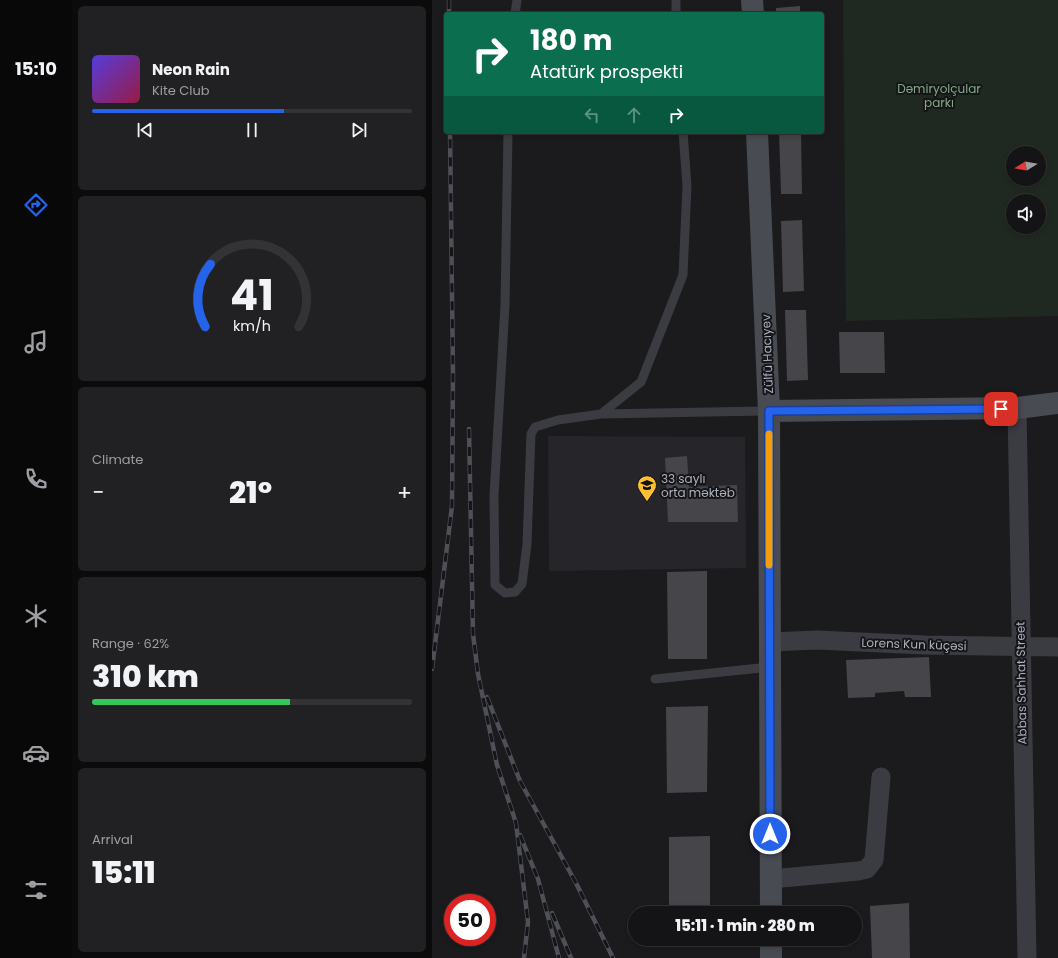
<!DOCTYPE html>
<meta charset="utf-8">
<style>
body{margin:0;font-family:Poppins,sans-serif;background:#212123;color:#f1f3f6;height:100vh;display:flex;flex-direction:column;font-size:15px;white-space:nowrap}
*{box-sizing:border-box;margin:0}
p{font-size:13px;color:#9d9ea1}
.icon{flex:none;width:22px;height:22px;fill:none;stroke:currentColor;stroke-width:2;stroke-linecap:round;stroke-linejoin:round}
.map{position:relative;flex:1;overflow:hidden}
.panel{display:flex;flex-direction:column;gap:6px;padding:6px;background:#0b0b0c;width:360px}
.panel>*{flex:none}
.hud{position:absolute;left:12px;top:12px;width:380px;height:122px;border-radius:4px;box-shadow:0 2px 6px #0003,0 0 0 1px #333335;background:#0b6e4f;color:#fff;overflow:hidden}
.needle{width:26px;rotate:259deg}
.tools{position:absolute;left:574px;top:146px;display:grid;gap:8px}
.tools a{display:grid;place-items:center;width:40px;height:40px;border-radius:50%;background:#141416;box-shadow:0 2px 6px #0003,0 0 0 1px #333335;font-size:20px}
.speed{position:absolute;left:12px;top:894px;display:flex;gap:8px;font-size:20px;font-weight:700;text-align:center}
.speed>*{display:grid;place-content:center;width:52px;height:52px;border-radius:50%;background:#141416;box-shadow:0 2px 6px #0003,0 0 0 1px #333335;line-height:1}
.speed .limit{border:6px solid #d22;background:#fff;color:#111}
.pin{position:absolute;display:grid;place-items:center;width:34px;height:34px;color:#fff;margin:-17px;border-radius:8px;box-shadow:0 2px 6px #0006}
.me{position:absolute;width:44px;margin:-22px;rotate:0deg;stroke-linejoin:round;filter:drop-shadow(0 0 3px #0008)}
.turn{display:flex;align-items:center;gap:14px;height:84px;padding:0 20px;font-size:18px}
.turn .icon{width:52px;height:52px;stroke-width:2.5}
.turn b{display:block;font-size:28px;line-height:34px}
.lanes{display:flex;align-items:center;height:38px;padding:0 20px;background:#0003;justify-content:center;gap:20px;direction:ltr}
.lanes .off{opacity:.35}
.big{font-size:30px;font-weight:800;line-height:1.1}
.panel .widget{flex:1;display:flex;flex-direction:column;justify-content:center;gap:6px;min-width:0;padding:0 14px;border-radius:6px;background:#212123}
.panel .dial{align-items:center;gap:0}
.dial svg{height:104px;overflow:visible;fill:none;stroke:#333335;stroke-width:7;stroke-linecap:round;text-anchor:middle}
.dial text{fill:#f1f3f6;stroke:none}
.song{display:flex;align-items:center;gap:12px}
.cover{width:48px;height:48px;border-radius:6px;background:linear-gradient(135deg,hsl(250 70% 55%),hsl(340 70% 35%))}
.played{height:4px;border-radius:2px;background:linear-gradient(90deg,#2563eb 60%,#333335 60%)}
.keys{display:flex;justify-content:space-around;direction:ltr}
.heat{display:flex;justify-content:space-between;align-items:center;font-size:22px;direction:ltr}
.charge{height:6px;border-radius:3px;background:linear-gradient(90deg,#34c759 62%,#333335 0)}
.trip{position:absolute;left:196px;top:906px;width:234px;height:40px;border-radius:20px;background:#141416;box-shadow:0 2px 6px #0003,0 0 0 1px #333335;font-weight:800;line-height:40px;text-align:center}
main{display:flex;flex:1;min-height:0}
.menu{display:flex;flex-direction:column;width:72px;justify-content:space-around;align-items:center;background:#080809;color:#9d9ea1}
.menu .icon{width:28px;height:28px}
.menu .active{color:#2563eb}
.menu b{font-size:18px;color:#f1f3f6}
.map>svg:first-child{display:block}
.built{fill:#26262a}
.green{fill:#202921;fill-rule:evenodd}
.building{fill:#45454a}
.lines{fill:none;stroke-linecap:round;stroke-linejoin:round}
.service{stroke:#3b3c42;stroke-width:9}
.minor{stroke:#3b3c42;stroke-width:19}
.secondary{stroke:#494b53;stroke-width:22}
.rail-casing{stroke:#4e5058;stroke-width:4.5}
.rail{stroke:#151518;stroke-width:3;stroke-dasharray:9;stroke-linecap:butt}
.route-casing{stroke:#184099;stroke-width:10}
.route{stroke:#2563eb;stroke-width:7}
.slow{stroke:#f59e0b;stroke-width:7}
.labels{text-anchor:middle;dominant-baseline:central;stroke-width:4;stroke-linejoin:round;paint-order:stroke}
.park-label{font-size:12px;fill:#82a986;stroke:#151518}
.street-label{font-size:12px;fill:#acb1bd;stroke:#151518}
.poi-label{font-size:12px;fill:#acb1bd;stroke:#151518;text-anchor:start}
</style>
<main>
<nav class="menu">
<b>15:10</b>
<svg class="icon active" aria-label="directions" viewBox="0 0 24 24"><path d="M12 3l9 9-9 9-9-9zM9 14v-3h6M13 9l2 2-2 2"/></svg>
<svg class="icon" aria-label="music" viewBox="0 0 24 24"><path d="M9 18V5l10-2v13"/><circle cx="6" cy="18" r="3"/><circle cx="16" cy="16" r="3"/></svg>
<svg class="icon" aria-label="phone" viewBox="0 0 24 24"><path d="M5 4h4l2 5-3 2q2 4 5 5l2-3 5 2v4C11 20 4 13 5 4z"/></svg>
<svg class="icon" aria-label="climate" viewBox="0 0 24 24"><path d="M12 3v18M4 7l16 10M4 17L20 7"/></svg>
<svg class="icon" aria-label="car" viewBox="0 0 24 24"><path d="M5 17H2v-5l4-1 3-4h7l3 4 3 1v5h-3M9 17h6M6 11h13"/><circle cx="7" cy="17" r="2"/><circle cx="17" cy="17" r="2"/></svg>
<svg class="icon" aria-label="filters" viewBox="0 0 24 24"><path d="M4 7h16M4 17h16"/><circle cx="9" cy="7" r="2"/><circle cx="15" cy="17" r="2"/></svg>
</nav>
<section class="panel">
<div class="widget">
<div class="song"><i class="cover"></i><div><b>Neon Rain</b><p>Kite Club</p></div></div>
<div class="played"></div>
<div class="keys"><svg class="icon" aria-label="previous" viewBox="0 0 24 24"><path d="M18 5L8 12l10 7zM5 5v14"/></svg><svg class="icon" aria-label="pause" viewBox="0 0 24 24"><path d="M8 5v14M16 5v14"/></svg><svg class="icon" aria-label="next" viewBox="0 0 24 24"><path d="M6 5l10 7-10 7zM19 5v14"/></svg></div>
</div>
<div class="widget dial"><svg viewBox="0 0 100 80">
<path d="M14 69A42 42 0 1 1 86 69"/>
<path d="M14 69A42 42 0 0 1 18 21" stroke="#2563eb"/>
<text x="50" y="56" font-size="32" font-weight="700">41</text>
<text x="50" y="72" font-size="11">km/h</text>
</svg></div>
<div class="widget"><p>Climate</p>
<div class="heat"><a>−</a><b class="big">21°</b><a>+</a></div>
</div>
<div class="widget"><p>Range · 62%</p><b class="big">310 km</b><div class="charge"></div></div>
<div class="widget"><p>Arrival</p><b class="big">15:11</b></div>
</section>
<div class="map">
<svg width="626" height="958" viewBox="0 0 626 958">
<rect width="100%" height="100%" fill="#1b1a1d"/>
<path class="built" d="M116 436 313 437 314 568 117 571Z"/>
<path class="green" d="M411 0H626V316L414 321ZM581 153H607V179H581ZM581 201H607V227H581Z"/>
<path class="building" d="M368 6V14H344V8Z
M347 132H369L370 194H349Z
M370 220 372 291 351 292 349 221Z
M353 310H374L376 380 355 381Z
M407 332H452L453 373H408Z
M255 456 257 487 305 485 306 522H236L233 458Z
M275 571V659H236L235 572Z
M497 657 499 697H473L472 691 443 693V697L416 698 414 660Z
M276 706 275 792 235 793 234 707Z
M278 836V913H237V837Z
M477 903 478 958H440L438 906Z"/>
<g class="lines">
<path class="service" d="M244 0V14
M83 14 85 0
M76 132 73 305 62 496 63 585 73 593 83 592 90 584 95 544 99 434 103 427 126 420 169 414 209 382 251 275 255 186 251 132
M169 414 337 411
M223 679 338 667"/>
<path class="minor" d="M585 408 595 958
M338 642 385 640 493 645 626 647
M339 879 426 871 435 869 442 860 449 777"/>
<path class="secondary" d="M320 0 321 14
M325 132 337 411 339 913
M337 411 585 408 626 403
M339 939V958"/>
<g class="rail-casing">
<path id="rail" d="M17 0V14
M37 429 41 634 46 674 65 765 84 823 96 922 92 958
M0 669 20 506 21 373 18 132
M55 697 88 781 144 883 181 958
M88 835 106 879 127 958
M120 913 139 958"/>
</g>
<use href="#rail" class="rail"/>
</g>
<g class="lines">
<g class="route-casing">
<path id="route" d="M338 834 337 411 569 409"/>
</g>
<use href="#route" class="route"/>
<path class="slow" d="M337 434V565"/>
</g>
<defs>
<g id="school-pin" transform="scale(1)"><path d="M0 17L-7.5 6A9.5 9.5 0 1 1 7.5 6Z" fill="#fec032" stroke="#151518"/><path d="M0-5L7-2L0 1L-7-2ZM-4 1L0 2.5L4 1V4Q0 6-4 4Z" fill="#111"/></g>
</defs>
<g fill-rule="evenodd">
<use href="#school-pin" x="215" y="485"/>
</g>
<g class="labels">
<g class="park-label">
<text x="507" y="88">Dəmiryolçular<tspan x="507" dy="14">parkı</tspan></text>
</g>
<g class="street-label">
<text transform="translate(335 354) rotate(-92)">Zülfü Hacıyev</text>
<text transform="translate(482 644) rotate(2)">Lorens Kun küçəsi</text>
<text transform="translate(589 683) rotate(-91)">Abbas Sahhat Street</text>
</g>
<g class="poi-label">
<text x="229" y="478">33 saylı<tspan x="229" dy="14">orta məktəb</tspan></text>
</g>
</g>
</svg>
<div class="tools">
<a><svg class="needle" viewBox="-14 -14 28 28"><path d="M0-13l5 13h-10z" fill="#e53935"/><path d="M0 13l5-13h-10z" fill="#9d9ea1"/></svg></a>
<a><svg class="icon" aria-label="sound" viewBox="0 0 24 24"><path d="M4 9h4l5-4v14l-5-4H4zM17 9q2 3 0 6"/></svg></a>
</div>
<div class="speed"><div class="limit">50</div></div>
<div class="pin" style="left:569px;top:409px;background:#d93025"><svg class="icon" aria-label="arrive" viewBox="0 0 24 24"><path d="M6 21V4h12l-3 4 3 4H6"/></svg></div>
<svg class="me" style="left:338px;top:834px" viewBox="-20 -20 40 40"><circle r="17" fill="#2563eb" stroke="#fff" stroke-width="3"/><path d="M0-11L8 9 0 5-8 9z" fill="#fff"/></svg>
<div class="trip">15:11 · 1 min · 280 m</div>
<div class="hud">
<div class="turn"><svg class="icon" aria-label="right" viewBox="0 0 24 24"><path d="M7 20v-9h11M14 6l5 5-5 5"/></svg><div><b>180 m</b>Atatürk prospekti</div></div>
<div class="lanes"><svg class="icon off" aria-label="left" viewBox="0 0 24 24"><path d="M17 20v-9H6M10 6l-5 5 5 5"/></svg><svg class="icon off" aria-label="ahead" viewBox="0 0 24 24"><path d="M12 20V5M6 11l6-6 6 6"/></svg><svg class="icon" aria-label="right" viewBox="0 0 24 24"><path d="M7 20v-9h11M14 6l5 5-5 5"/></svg></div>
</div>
</div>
</main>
